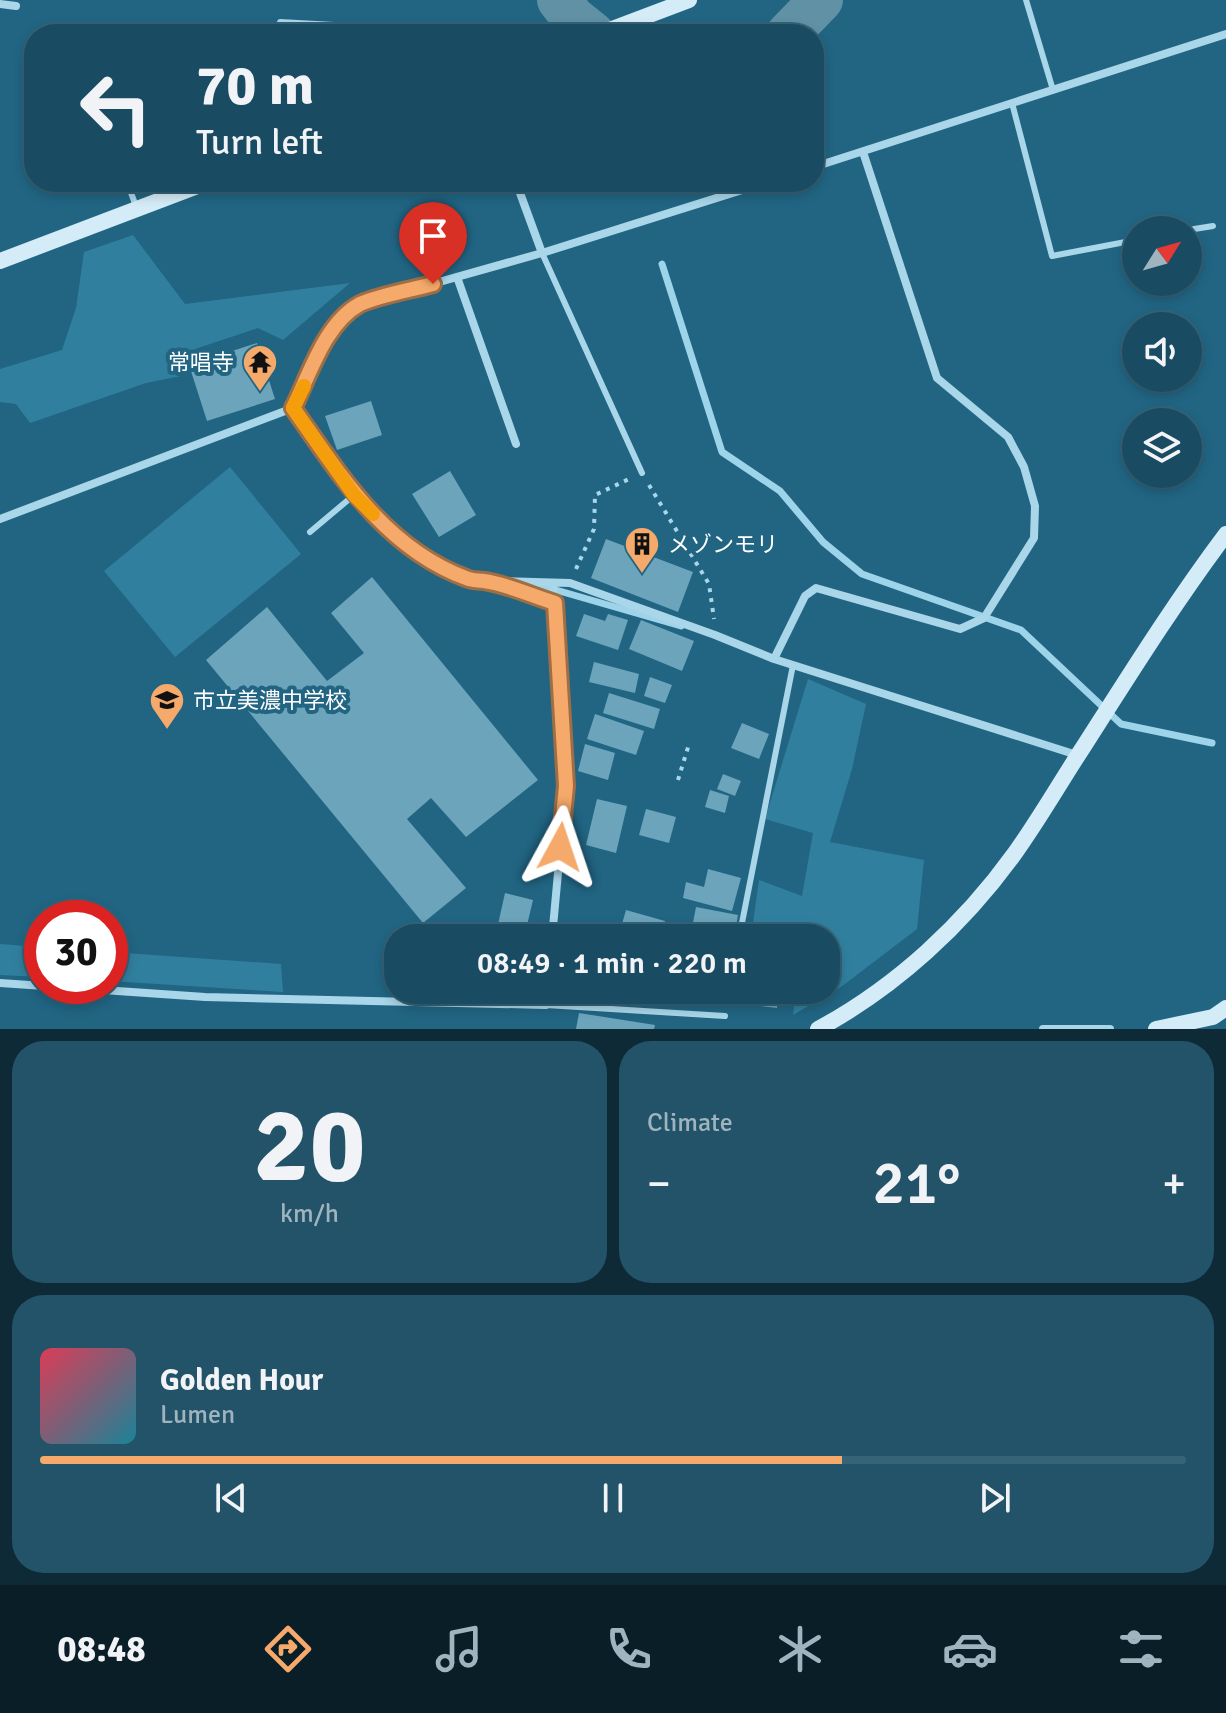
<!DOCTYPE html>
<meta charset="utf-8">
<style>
body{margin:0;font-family:Signika,"Noto Sans JP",sans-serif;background:#225368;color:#f1f3f6;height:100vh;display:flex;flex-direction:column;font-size:30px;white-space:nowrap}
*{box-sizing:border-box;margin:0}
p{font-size:26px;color:#9fb4be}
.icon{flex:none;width:44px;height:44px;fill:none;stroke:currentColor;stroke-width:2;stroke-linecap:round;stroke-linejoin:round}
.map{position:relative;height:1029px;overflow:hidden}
.sheet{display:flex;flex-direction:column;gap:12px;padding:12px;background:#0e2a36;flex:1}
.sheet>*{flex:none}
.guide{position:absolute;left:24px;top:24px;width:800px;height:168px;border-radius:32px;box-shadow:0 4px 12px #0003,0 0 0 2px #376377;background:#194c62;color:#f1f3f6;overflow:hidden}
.needle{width:52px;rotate:53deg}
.tools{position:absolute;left:1122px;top:216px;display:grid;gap:16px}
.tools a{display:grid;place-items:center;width:80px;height:80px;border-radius:50%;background:#194c62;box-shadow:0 4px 12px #0003,0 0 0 2px #376377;font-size:40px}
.speed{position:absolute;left:24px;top:900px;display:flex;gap:16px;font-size:40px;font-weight:700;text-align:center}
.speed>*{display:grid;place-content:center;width:104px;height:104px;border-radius:50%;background:#194c62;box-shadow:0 4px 12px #0003,0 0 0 2px #376377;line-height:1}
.speed .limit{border:12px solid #d22;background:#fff;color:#111}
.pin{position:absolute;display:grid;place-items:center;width:68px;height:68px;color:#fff;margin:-82px -34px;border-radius:50% 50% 50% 0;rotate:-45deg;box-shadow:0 0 8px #0007}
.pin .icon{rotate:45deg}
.me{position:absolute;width:88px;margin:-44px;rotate:5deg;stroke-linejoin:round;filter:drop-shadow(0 0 6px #0008)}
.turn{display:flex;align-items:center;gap:28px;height:168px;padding:0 40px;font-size:36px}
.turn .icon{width:104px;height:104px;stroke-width:2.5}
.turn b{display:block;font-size:56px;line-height:68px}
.big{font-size:60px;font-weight:600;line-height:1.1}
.sheet .card{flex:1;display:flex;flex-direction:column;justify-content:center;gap:12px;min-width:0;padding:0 28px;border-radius:32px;background:#225368}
.sheet .dial{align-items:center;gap:0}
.dial b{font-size:104px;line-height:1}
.song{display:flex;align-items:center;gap:24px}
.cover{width:96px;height:96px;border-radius:12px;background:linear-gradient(135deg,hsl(350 70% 55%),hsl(190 70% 35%))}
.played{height:8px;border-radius:4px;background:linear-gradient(90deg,#f5a96a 70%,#376377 70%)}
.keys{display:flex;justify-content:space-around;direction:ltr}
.heat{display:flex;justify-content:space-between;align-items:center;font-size:44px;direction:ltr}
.sheet .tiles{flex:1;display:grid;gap:12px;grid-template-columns:1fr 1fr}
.card:last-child{grid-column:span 2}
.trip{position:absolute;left:384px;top:924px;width:456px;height:80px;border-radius:32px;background:#194c62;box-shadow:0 4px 12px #0003,0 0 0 2px #376377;font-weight:600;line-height:80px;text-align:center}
.dock{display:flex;height:128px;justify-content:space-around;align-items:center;background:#0a1e27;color:#9fb4be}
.dock .icon{width:56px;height:56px}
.dock .selected{color:#f5a96a}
.dock b{font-size:36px;color:#f1f3f6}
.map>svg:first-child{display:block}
.green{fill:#317f9f}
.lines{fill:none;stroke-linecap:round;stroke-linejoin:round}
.stream{stroke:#9dd4ea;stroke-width:7}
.river{stroke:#6191a5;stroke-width:44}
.building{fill:#6ba4bb}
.path{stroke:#a9d6e9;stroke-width:4;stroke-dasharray:4 6;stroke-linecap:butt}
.lane{stroke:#a9d6e9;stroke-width:6}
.street{stroke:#a9d6e9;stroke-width:8}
.secondary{stroke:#d4ecf7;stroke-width:16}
.path-bridge{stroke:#a9d6e9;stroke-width:4;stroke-dasharray:4 6;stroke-linecap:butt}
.route-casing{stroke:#9f6e45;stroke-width:20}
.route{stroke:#f5a96a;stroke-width:14}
.slow{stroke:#f59e0b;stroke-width:14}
.labels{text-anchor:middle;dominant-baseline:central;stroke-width:8;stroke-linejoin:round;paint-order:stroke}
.poi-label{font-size:22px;fill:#fff;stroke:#216583;text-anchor:start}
</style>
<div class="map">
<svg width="1226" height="1029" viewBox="0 0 1226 1029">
<rect width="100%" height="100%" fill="#216583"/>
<path class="green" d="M133 235 185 304 350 283 283 340 258 328 180 354 181 376 146 383 30 423 16 404 0 402V369L62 350 76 308 84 252Z
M230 467 301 554 175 657 104 571Z
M808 679 866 704 852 769 830 842 924 860 917 929 841 987 793 1015 796 990H826V938L751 937 759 880 802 896 813 833 765 819Z
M0 944 42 947V977L0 975Z
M110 952 281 964 283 992 110 981Z"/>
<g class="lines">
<path class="stream" d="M662 264 722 452 780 491 823 542 862 574 1021 630 1121 724 1212 743
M515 585 556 590V593
M556 590 681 626"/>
<path class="river" d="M559 0 573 18 593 34
M788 34 821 0"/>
</g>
<path class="building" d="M257 343 275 399 207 421 189 365Z
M371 401 382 435 337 450 325 416Z
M450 471 476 515 439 537 412 494Z
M606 539 693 572 678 612 591 578Z
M372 577 538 780 466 837 431 798 407 819 466 888 423 923 206 660 267 607 327 681 364 653 331 613Z
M584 614 605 621 608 614 628 620 618 650 576 636Z
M641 620 694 641 682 671 629 649Z
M594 662 639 674 635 693 589 682Z
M650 677 672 685 665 703 644 696Z
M609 693 660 709 654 729 603 713Z
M595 714 644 731 636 755 587 739Z
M742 723 769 734 759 759 731 748Z
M585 744 615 753 608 780 578 771Z
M723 774 741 781 735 796 717 789Z
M710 790 729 796 725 813 705 807Z
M597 799 627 806 616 853 586 845Z
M646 809 676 817 669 843 639 835Z
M708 869 741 878 732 911 683 898 686 882 704 887Z
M505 893 533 900 524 938H495Z
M696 907 738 915 734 938H690Z
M626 910 665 921 660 938H618Z
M576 931 598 937V938H575Z
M606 990H675L673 1005 606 996Z
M683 990H722L718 1005 681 997Z
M739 990H779L777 1008 737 1003Z
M579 1013 655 1025 654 1029H576Z"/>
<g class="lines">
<path class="path" d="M649 485 709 584 714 619
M576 569 594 529 595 495 629 479
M678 780 689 744"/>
<path class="lane" d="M1026 0 1053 90
M278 34 280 22 370 27 372 34
M1012 103 1052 256 1136 240
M127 182 137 209
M1188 230 1213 226
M542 253 642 473
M310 532 354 495
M739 938 793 665
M546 1005 725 1016"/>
<path class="street" d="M0 4 16 6
M814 167 1226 34
M516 182 542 253
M457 277 516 444
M293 408 354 495 403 544 433 563 469 580 570 583 715 635 774 659 1077 755
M0 519 293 408 327 339 339 321 361 304 542 253 767 182
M498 585 555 603
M774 659 805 596 816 588 960 629 984 618 1034 538 1035 506 1024 467 1008 437 937 378 863 152
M552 938 566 786 553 584
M0 983 205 997 546 1005 548 990
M1043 1029H1110"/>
<path class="secondary" d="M599 34 689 0
M0 261 208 182
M818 1029C896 987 964 924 1015 853 1040 818 1061 781 1084 746 1130 674 1175 602 1226 534
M1156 1029 1213 1017 1226 1008"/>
<path class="path-bridge" d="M714 636 715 626"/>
</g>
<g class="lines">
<g class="route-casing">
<path id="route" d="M433 284C411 290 380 295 360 304 325 323 310 374 293 408 340 475 385 548 466 578 472 581 478 580 484 581 507 584 532 596 555 603L566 786 560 847"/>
</g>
<use href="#route" class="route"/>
<path class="slow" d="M304 386 293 408 354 495 373 514"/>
</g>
<defs>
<g id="temple-pin" transform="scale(1.8)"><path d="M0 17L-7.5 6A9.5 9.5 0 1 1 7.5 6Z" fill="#f5a96a" stroke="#216583"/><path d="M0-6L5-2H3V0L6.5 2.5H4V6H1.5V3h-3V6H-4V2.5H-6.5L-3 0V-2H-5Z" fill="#111"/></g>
<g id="building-pin" transform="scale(1.8)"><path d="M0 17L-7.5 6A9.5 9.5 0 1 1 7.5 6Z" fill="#f5a96a" stroke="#216583"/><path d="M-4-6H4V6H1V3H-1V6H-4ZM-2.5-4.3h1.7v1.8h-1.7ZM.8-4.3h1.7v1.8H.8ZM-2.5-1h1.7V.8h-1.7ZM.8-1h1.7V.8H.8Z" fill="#111"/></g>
<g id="school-pin" transform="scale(1.8)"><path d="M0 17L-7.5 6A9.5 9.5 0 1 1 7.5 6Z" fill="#f5a96a" stroke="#216583"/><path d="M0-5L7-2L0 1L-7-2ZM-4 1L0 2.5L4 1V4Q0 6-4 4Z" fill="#111"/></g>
</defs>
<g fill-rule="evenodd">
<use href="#temple-pin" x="260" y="362"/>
<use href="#building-pin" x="642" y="544"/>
<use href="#school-pin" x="167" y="700"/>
</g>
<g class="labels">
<g class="poi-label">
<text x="234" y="362" text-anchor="end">常唱寺</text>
<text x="668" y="544">メゾンモリ</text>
<text x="193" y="700">市立美濃中学校</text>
</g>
</g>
</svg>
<div class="tools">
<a><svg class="needle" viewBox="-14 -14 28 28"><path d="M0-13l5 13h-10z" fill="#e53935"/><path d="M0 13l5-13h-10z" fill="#9fb4be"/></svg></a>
<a><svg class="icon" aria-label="sound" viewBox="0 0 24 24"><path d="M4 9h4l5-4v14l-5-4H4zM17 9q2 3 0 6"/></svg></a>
<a><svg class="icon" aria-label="layers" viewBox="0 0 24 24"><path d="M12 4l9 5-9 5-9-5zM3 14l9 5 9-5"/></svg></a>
</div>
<div class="speed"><div class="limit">30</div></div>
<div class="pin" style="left:433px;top:284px;background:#d93025"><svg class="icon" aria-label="arrive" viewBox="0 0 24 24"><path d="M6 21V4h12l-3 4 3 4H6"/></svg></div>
<svg class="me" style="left:560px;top:847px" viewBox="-20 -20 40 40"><path d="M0-17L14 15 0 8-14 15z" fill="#f5a96a" stroke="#fff" stroke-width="4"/></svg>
<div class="trip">08:49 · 1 min · 220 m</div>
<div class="guide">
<div class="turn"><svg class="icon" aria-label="left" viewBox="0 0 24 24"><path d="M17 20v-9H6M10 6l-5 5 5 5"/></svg><div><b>70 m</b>Turn left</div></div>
</div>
</div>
<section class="sheet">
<div class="tiles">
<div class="card dial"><b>20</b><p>km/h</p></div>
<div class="card"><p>Climate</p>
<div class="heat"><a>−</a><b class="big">21°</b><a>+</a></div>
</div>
<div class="card">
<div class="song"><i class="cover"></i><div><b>Golden Hour</b><p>Lumen</p></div></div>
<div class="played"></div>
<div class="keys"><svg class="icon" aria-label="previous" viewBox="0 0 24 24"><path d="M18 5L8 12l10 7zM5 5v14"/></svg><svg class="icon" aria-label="pause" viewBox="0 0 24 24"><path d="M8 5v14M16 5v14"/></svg><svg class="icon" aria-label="next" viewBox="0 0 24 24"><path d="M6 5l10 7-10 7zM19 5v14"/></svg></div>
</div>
</div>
</section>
<nav class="dock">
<b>08:48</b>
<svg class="icon selected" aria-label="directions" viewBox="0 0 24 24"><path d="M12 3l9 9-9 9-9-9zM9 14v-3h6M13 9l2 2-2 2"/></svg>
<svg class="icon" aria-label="music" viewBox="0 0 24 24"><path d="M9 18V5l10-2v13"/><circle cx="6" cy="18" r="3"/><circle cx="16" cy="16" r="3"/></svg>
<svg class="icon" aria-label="phone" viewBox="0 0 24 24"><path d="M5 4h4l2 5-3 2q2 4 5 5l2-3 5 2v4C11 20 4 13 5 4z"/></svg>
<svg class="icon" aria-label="climate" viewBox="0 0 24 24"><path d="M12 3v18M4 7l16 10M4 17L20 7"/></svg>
<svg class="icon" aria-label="car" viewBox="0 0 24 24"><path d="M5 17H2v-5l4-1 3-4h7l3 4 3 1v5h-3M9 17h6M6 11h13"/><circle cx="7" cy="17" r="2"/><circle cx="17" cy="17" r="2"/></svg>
<svg class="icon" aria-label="filters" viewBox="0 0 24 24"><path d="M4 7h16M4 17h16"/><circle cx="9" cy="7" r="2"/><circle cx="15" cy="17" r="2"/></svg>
</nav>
